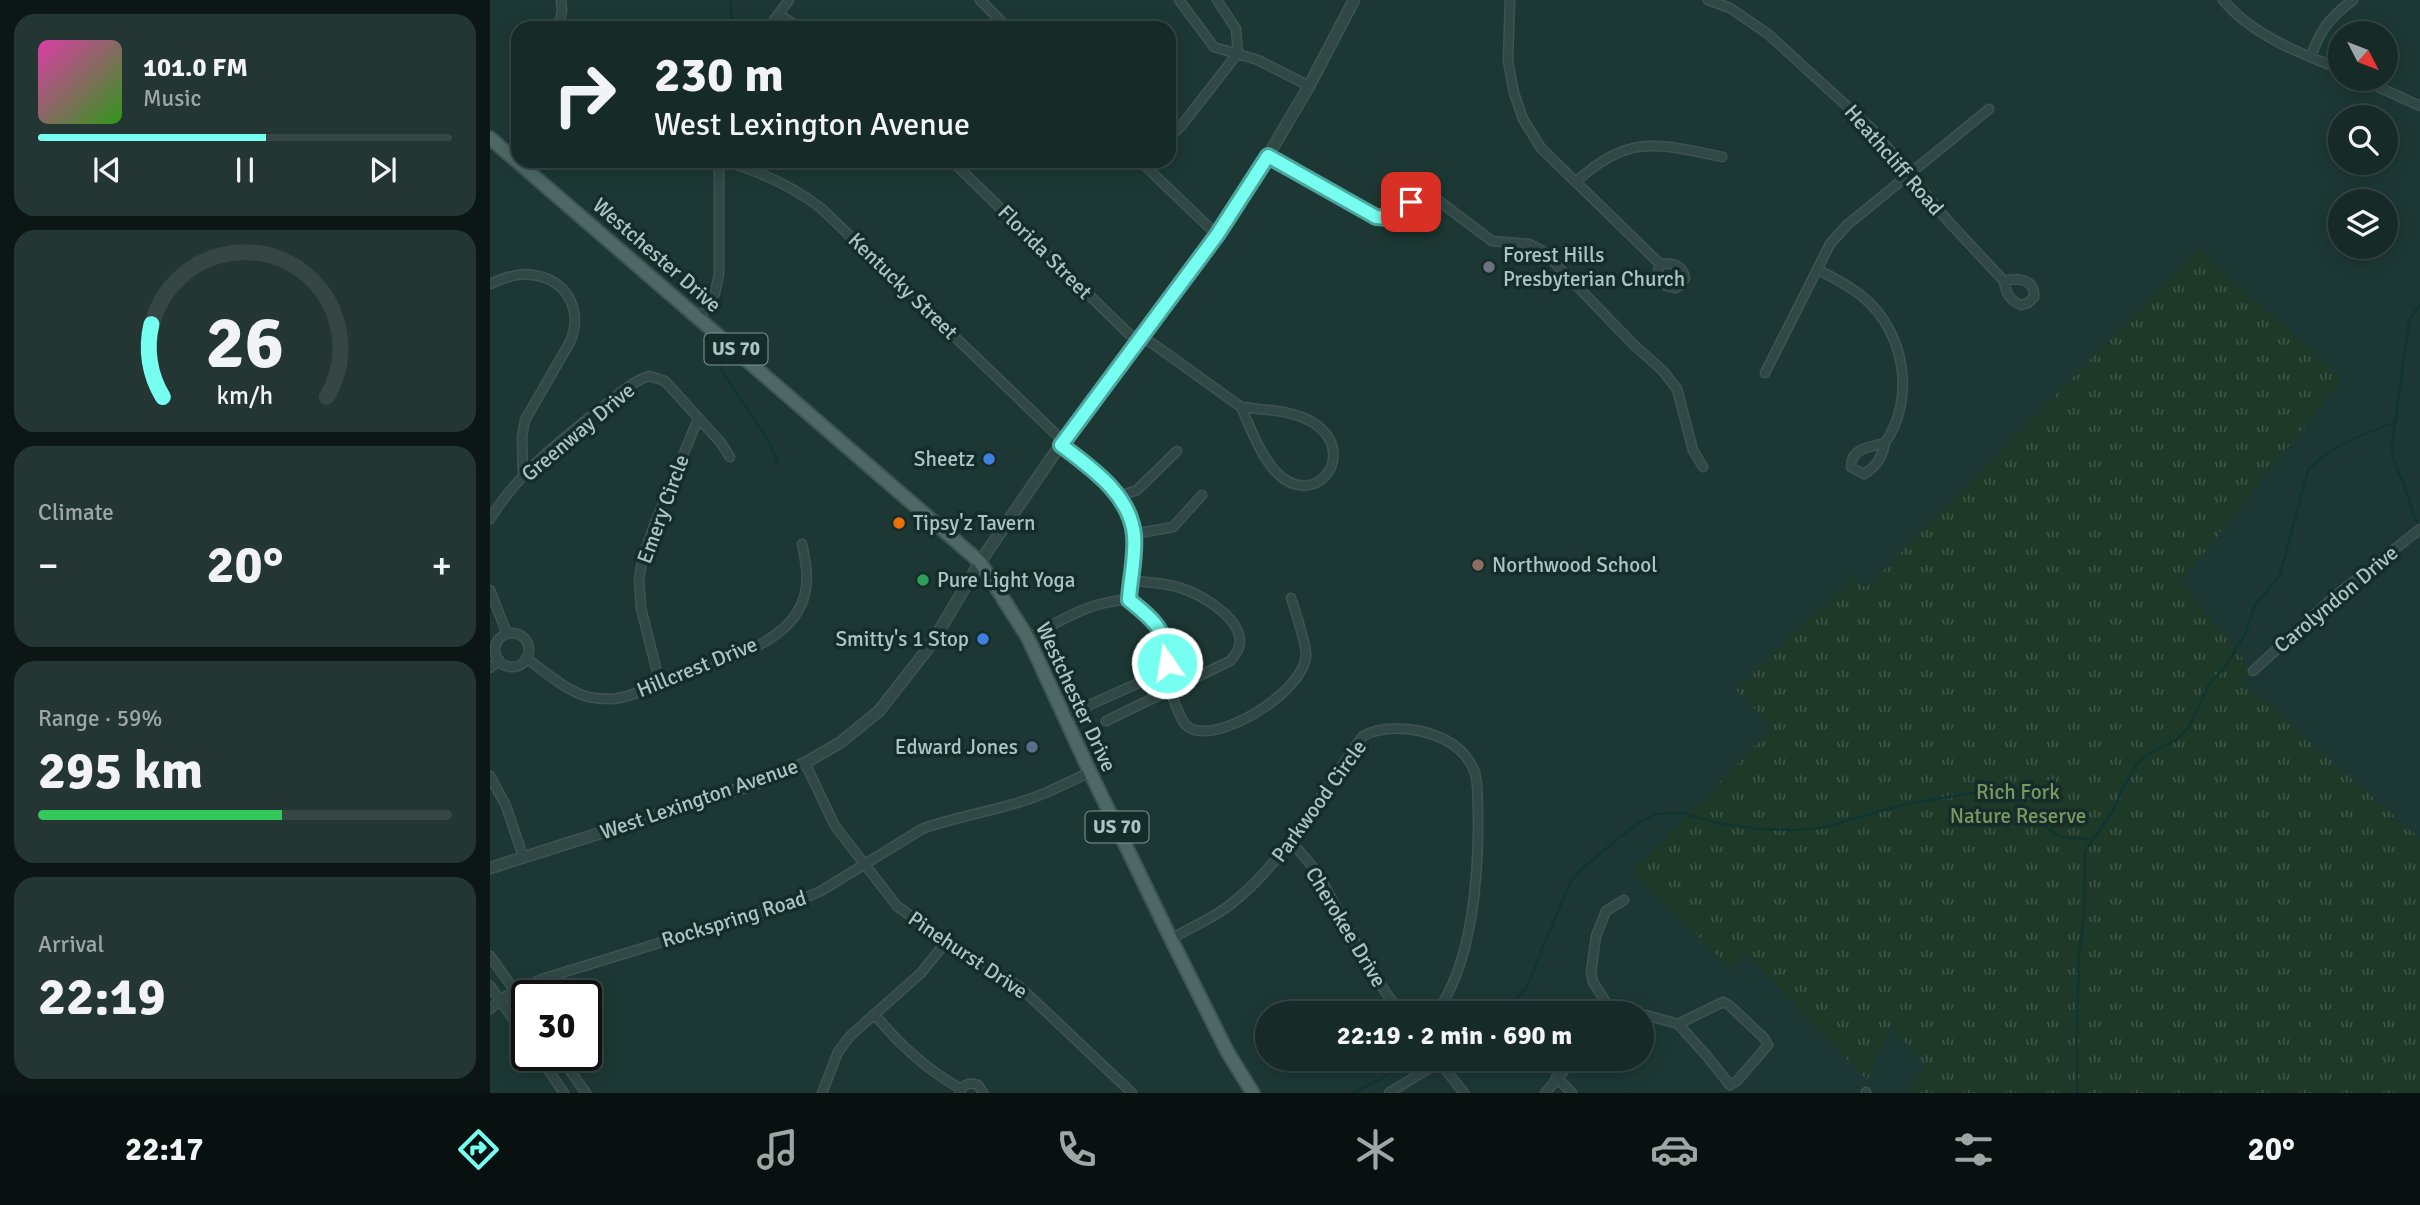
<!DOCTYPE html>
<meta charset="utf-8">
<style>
body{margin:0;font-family:Signika,sans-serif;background:#233633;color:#f1f3f6;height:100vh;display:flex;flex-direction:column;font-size:26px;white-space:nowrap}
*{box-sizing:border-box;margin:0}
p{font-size:23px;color:#9ea7a7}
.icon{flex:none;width:38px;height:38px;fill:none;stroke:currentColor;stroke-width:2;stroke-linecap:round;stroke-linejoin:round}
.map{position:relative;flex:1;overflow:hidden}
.sheet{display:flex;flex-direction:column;gap:14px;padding:14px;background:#0c1715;width:490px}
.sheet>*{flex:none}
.hud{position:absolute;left:21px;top:21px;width:665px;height:147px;border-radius:21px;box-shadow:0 4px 18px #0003,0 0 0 2px #354644;background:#162a27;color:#f1f3f6;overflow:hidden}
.needle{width:46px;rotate:132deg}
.buttons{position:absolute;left:1838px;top:21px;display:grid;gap:14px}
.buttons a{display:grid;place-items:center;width:70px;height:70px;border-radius:50%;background:#162a27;box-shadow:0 4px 18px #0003,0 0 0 2px #354644;font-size:35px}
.speed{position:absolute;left:21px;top:980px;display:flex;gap:14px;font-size:35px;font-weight:700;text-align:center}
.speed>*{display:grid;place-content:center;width:91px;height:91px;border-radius:50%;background:#162a27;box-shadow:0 4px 18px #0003,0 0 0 2px #354644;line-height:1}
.speed .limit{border:4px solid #111;border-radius:10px;background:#fff;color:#111}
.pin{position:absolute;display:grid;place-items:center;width:60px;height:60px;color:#fff;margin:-30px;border-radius:14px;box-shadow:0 4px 10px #0006}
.me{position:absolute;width:77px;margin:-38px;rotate:347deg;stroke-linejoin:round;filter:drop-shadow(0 0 5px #0008)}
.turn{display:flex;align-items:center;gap:24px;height:147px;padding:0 28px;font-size:32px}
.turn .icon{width:91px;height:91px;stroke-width:2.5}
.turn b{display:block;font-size:49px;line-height:60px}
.big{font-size:52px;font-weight:700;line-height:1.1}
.sheet .tile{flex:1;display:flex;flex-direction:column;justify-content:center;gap:10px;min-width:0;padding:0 24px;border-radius:21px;background:#233633}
.sheet .dial{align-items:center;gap:0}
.dial svg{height:182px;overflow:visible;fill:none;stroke:#354644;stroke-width:7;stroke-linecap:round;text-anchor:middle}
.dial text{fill:#f1f3f6;stroke:none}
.song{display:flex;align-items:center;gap:21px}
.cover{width:84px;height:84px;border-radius:10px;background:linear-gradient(135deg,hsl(320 70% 55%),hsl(110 70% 35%))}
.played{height:7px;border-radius:4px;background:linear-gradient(90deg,#76fff1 55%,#354644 55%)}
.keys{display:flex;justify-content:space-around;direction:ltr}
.heat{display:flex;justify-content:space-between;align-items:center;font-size:38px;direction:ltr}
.charge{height:10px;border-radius:5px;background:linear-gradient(90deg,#34c759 59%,#354644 0)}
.trip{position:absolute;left:765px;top:1001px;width:399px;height:70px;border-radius:35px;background:#162a27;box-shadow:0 4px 18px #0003,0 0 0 2px #354644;font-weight:700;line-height:70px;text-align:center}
.dock{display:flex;height:112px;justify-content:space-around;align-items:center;background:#091110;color:#9ea7a7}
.dock .icon{width:49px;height:49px}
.dock .selected{color:#76fff1}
.dock b{font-size:32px;color:#f1f3f6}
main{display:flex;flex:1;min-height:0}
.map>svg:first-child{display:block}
.park{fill:url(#park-tufts)}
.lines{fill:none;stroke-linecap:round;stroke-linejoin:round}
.stream{stroke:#103531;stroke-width:2.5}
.minor-casing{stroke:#3d5452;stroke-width:11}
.tertiary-casing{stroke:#3d5452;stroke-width:13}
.primary-casing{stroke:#3d5452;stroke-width:16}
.minor{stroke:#314845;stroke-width:8}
.tertiary{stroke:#314845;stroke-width:10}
.primary{stroke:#4e6965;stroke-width:12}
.route-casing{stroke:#4da69d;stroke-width:18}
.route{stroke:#76fff1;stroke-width:12}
.worship-dot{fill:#6b7280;stroke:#162c29;stroke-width:2.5}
.shop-dot{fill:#3f7fe0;stroke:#162c29;stroke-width:2.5}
.food-dot{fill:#e8710a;stroke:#162c29;stroke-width:2.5}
.education-dot{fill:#8d6e63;stroke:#162c29;stroke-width:2.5}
.leisure-dot{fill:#2e9e5b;stroke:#162c29;stroke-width:2.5}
.service-dot{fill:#5c6f8a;stroke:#162c29;stroke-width:2.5}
.labels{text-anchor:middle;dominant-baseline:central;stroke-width:7;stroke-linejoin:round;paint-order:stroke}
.shield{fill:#162c29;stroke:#7e9895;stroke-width:2}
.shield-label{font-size:19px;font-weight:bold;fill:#aac6c3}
.street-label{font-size:21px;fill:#aac6c3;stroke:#162c29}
.poi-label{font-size:21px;fill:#aac6c3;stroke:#162c29;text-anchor:start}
.park-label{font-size:21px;fill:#7b9860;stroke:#162c29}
</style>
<main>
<section class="sheet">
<div class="tile">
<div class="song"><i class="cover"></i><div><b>101.0 FM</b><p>Music</p></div></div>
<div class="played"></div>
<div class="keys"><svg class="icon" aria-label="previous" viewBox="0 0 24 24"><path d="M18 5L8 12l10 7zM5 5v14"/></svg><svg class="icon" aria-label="pause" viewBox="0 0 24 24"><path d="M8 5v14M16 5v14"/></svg><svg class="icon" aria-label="next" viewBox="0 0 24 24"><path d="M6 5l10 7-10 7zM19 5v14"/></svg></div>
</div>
<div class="tile dial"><svg viewBox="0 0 100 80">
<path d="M14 69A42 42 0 1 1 86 69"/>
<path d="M14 69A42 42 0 0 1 9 37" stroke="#76fff1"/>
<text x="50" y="56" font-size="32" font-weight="700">26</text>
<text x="50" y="72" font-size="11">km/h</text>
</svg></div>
<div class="tile"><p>Climate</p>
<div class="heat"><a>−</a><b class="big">20°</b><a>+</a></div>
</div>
<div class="tile"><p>Range · 59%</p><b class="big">295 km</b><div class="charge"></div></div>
<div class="tile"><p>Arrival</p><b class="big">22:19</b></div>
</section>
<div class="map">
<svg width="1930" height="1093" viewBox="0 0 1930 1093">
<defs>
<pattern id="park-tufts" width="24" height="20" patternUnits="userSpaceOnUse" patternTransform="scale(1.75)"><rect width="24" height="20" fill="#1f3929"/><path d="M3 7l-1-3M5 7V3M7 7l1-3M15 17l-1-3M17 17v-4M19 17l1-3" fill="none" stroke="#3d5446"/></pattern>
</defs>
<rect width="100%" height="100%" fill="#1d3834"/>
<path class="park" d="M1709 249 1852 379 1691 582 1763 671 1754 683 1930 839V1093H1414L1437 1067 1401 1027 1377 1080 1255 953 1241 969 1143 870 1283 728 1246 690 1363 577 1376 588Z"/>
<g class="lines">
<path class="stream" d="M240 0 242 20
M224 313 232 298
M220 335C227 384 273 417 288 464
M1928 523C1921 512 1920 502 1916 490 1909 470 1903 468 1902 445L1919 321 1930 304
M1016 1013 1036 988 1081 881 1095 866 1130 837 1150 822 1166 814 1193 813 1223 822 1268 829 1304 830 1331 828 1416 804 1482 793 1526 800 1541 817 1566 834 1574 838 1602 839
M863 1093 898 1075 923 1059
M1587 1093V1029L1589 954 1594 916 1595 851 1623 811 1634 786 1647 764 1659 754 1686 740 1699 727 1718 686 1734 668 1755 634 1765 605 1790 575 1818 470C1840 445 1875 434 1906 422"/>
<g class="minor-casing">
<path id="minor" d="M490 0 518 28
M689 0 724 47 768 60 819 86
M727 0 746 29 748 53
M1020 0 1018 61 1024 93 1033 119 1051 148 1170 264C1182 262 1193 265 1195 278L1191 285 1185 288 1176 286 1168 271 1170 264
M1218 0 1240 8 1278 34 1383 130 1458 221 1514 281C1516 293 1519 300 1531 305L1538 303 1544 297C1545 279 1529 277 1514 281
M1733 0C1762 35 1809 53 1850 69
M288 14 310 28
M68 28 72 11 71 0
M278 28 299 0
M1821 57C1830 30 1839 18 1863 0
M1871 79 1930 106
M679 138 691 126 748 53
M778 156 886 217C914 223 919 187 949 201L1002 241 1039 244 1053 251 1143 344 1173 371 1187 389 1203 450 1213 467
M233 161C269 171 303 186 332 209L573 441
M462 161 639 334 662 343 751 407
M650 161 727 235
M1087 181C1139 133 1169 144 1232 157
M1327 269C1343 278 1359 285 1373 297 1415 332 1426 398 1395 443 1379 447 1361 448 1361 467L1374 474C1387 466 1392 457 1395 443
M0 284C13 278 29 272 43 275 78 280 93 311 80 342L35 420 32 437 33 476
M210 317 225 293 229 274V161
M1275 373 1340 244 1357 225 1499 109
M751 407C776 410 808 410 828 426 867 457 824 510 787 473 770 455 761 429 751 407Z
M571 445 601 468 630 496 644 534
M630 496 647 490 687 451
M0 519C27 474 70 441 110 409 125 397 141 382 159 376L175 381 231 443 240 457
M0 590 17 634
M5 650a17 17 0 1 1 34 0a17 17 0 1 1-34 0Z
M538 638C570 621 602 600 639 600
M36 658C54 671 74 689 95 696 102 698 114 699 122 699 142 697 164 686 183 679 221 665 287 648 308 611 321 589 317 567 312 544
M0 668 9 660
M1763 671 1845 596 1930 529
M673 672C679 684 688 718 697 726 723 748 813 693 816 656 817 645 805 611 801 598
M170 684 151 608 149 581 152 560 165 523 208 419
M575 716 673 672C689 641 661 617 639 600L644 534 683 527 712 495
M616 721 740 661C743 657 748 652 749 647 756 620 712 595 691 588 675 583 658 582 642 581
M315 763 345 826 407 906 456 942 530 987 642 1093
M0 776 16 806 33 856
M801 841 827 872 881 971 910 1013
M1134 900 1116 911 1106 936 1101 972 1103 982 1117 1004 1149 1013
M681 939C701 927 724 918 741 904 798 859 830 793 873 736 890 727 910 727 930 731 953 736 974 747 984 770 989 783 987 799 988 812 989 873 983 963 946 1013
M0 956 37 1008
M0 986 37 1039
M0 1009 17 995 52 979 312 899 331 891 432 829C462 818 493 813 523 804 550 797 575 784 600 772
M384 1014C410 1045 436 1069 471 1089
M1152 1014 1188 1024 1216 1055 1240 1085 1247 1081 1278 1045 1274 1038 1239 1005 1233 1002 1188 1024
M48 1055 74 1093
M69 1055 96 1093
M947 1059 974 1093
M1066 1077 1082 1093
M470 1092C473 1084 480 1082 488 1085L493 1093
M332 1093 348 1052 360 1036 431 973 456 942
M899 1093 949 1062
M1055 1093 1084 1059
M1376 1093V1092"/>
</g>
<g class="tertiary-casing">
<path id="tertiary" d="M0 868 265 784 315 763 351 742 389 711 440 646 490 562 573 441 727 235 762 183 819 86 864 0"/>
</g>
<g class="primary-casing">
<path id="primary" d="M0 138 490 562 538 638 600 772 681 939 738 1053 763 1093"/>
</g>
<use href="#minor" class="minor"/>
<use href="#tertiary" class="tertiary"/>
<use href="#primary" class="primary"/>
</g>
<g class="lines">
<g class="route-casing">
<path id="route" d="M677 663C678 631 663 619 639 600 640 579 646 557 644 535 640 494 601 468 571 445L727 235 778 156 886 217 899 218 921 202"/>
</g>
<use href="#route" class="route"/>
</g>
<circle class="worship-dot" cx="999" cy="267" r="7"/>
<g class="shop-dot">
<circle cx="499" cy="459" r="7"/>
<circle cx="493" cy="639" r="7"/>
</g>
<circle class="food-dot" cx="409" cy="523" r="7"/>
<circle class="education-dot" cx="988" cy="565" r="7"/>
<circle class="leisure-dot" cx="433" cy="580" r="7"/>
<circle class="service-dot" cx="542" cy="747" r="7"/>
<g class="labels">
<g class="shield">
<rect x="214.5" y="333.5" width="63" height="31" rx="5"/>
<rect x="595.5" y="811.5" width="63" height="31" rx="5"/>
</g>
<g class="shield-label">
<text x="246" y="349">US 70</text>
<text x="627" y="827">US 70</text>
</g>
<g class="street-label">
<text transform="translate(1404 160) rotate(49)">Heathcliff Road</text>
<text transform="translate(555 252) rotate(45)">Florida Street</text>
<text transform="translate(167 255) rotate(41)">Westchester Drive</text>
<text transform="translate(413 286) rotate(44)">Kentucky Street</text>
<text transform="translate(88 432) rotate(-40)">Greenway Drive</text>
<text transform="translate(173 509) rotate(-70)">Emery Circle</text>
<text transform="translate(1846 599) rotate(-40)">Carolyndon Drive</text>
<text transform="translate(207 667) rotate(-22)">Hillcrest Drive</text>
<text transform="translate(586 697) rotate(65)">Westchester Drive</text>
<text transform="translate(209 799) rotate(-19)">West Lexington Avenue</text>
<text transform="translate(829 801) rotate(-54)">Parkwood Circle</text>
<text transform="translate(244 919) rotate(-17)">Rockspring Road</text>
<text transform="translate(856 927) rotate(59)">Cherokee Drive</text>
<text transform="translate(478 955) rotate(34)">Pinehurst Drive</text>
</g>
<g class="poi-label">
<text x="1013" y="255">Forest Hills<tspan x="1013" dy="24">Presbyterian Church</tspan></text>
<text x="485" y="459" text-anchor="end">Sheetz</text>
<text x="423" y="523">Tipsy'z Tavern</text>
<text x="1002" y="565">Northwood School</text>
<text x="447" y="580">Pure Light Yoga</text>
<text x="479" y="639" text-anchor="end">Smitty's 1 Stop</text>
<text x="528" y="747" text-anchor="end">Edward Jones</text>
</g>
<g class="park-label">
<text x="1528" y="792">Rich Fork<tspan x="1528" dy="24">Nature Reserve</tspan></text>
</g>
</g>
</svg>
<div class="buttons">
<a><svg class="needle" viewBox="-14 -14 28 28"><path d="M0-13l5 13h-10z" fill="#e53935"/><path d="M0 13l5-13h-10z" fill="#9ea7a7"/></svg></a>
<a><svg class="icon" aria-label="search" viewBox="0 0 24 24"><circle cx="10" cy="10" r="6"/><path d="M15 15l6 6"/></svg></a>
<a><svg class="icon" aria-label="layers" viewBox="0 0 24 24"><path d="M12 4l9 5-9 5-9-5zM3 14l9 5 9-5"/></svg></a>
</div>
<div class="speed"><div class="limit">30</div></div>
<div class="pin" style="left:921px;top:202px;background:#d93025"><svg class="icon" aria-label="arrive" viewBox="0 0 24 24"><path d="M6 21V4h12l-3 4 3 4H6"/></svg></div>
<svg class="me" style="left:677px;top:663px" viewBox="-20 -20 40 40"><circle r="17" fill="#76fff1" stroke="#fff" stroke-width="3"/><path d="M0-11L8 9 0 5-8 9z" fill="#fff"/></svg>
<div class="trip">22:19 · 2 min · 690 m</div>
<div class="hud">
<div class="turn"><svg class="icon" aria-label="right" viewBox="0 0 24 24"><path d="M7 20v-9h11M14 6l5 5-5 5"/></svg><div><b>230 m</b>West Lexington Avenue</div></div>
</div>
</div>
</main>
<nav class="dock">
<b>22:17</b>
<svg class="icon selected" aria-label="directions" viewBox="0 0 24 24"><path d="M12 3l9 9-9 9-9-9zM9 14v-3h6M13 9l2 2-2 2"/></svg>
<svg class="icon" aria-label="music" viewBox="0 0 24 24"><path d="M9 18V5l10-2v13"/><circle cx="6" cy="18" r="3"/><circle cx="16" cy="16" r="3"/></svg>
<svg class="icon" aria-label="phone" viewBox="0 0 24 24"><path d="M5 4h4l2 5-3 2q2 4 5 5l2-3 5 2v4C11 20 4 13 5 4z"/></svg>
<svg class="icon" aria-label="climate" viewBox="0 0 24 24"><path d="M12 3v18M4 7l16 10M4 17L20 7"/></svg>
<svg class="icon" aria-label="car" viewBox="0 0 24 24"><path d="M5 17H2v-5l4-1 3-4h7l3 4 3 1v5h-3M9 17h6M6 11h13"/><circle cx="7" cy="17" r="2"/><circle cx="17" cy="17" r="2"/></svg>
<svg class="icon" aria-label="filters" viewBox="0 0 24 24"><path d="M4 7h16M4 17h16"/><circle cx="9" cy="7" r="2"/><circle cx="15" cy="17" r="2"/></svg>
<b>20°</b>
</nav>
